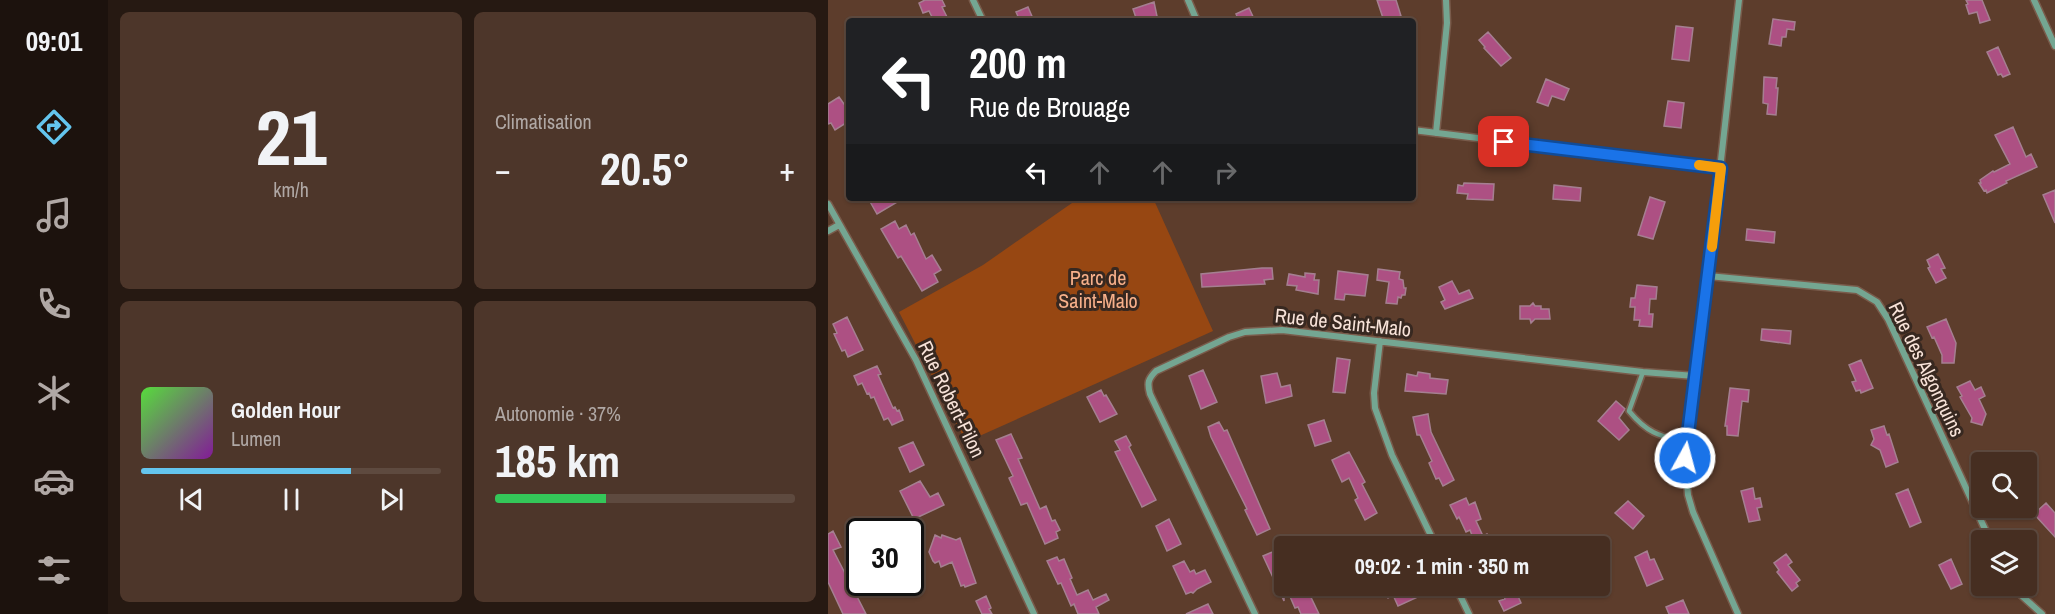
<!DOCTYPE html>
<html lang="fr">
<meta charset="utf-8">
<style>
body{margin:0;font-family:"Archivo Narrow",sans-serif;background:#4d362a;color:#f1f3f6;height:100vh;display:flex;flex-direction:column;font-size:22px;white-space:nowrap}
*{box-sizing:border-box;margin:0}
p{font-size:20px;color:#b0a8a5}
.icon{flex:none;width:33px;height:33px;fill:none;stroke:currentColor;stroke-width:2;stroke-linecap:round;stroke-linejoin:round}
.map{position:relative;flex:1;overflow:hidden}
.sheet{display:flex;flex-direction:column;gap:12px;padding:12px;background:#261912;width:720px}
.sheet>*{flex:none}
.banner{position:absolute;left:18px;top:18px;width:570px;height:183px;border-radius:6px;box-shadow:0 2px 4px #0004,0 0 0 2px #5e4a3f;background:#202124;color:#fff;overflow:hidden}
.buttons{position:absolute;left:1143px;top:452px;display:grid;gap:12px}
.buttons a{display:grid;place-items:center;width:66px;height:66px;border-radius:6px;background:#462e21;box-shadow:0 2px 4px #0004,0 0 0 2px #5e4a3f;font-size:30px}
.speed{position:absolute;left:18px;top:518px;display:flex;gap:12px;font-size:30px;font-weight:700;text-align:center}
.speed>*{display:grid;place-content:center;width:78px;height:78px;border-radius:50%;background:#462e21;box-shadow:0 2px 4px #0004,0 0 0 2px #5e4a3f;line-height:1}
.speed .limit{border:3px solid #111;border-radius:9px;background:#fff;color:#111}
.pin{position:absolute;display:grid;place-items:center;width:51px;height:51px;color:#fff;margin:-26px;border-radius:12px;box-shadow:0 3px 9px #0006}
.me{position:absolute;width:66px;margin:-33px;rotate:7deg;stroke-linejoin:round;filter:drop-shadow(0 0 4px #0008)}
.turn{display:flex;align-items:center;gap:21px;height:126px;padding:0 24px;font-size:27px}
.turn .icon{width:78px;height:78px;stroke-width:2.5}
.turn b{display:block;font-size:42px;line-height:51px}
.lanes{display:flex;align-items:center;height:57px;padding:0 24px;background:#0003;justify-content:center;gap:30px;direction:ltr}
.lanes .off{opacity:.35}
.big{font-size:45px;font-weight:700;line-height:1.1}
.sheet .card{flex:1;display:flex;flex-direction:column;justify-content:center;gap:9px;min-width:0;padding:0 21px;border-radius:9px;background:#4d362a}
.sheet .dial{align-items:center;gap:0}
.dial b{font-size:78px;line-height:1}
.song{display:flex;align-items:center;gap:18px}
.cover{width:72px;height:72px;border-radius:9px;background:linear-gradient(135deg,hsl(110 70% 55%),hsl(290 70% 35%))}
.played{height:6px;border-radius:3px;background:linear-gradient(90deg,#64c5ee 70%,#5e4a3f 70%)}
.keys{display:flex;justify-content:space-around;direction:ltr}
.heat{display:flex;justify-content:space-between;align-items:center;font-size:33px;direction:ltr}
.charge{height:9px;border-radius:4px;background:linear-gradient(90deg,#34c759 37%,#5e4a3f 0)}
.sheet .tiles{flex:1;display:grid;gap:12px;grid-template-columns:repeat(2,1fr)}
.trip{position:absolute;left:446px;top:536px;width:336px;height:60px;border-radius:6px;background:#462e21;box-shadow:0 2px 4px #0004,0 0 0 2px #5e4a3f;font-weight:700;line-height:60px;text-align:center}
main{display:flex;flex:1;min-height:0}
.tab-bar{display:flex;flex-direction:column;width:108px;justify-content:space-around;align-items:center;background:#1c120d;color:#b0a8a5}
.tab-bar .icon{width:42px;height:42px}
.tab-bar .selected{color:#64c5ee}
.tab-bar b{font-size:27px;color:#f1f3f6}
.map>svg:first-child{display:block}
.green{fill:#974712}
.building{fill:#ad5083;stroke:#a57f91;stroke-width:1.5}
.lines{fill:none;stroke-linecap:round;stroke-linejoin:round}
.service-casing{stroke:#795b4b;stroke-width:8}
.minor-casing{stroke:#795b4b;stroke-width:9}
.service{stroke:#74a692;stroke-width:4.5}
.minor{stroke:#74a692;stroke-width:6}
.route-casing{stroke:#114b97;stroke-width:15}
.route{stroke:#1a73e8;stroke-width:10}
.slow{stroke:#f59e0b;stroke-width:10}
.labels{text-anchor:middle;dominant-baseline:central;stroke-width:6;stroke-linejoin:round;paint-order:stroke}
.park-label{font-size:20px;fill:#f8b08a;stroke:#372820}
.street-label{font-size:20px;fill:#f8e3d9;stroke:#372820}
</style>
<main>
<nav class="tab-bar">
<b>09:01</b>
<svg class="icon selected" aria-label="directions" viewBox="0 0 24 24"><path d="M12 3l9 9-9 9-9-9zM9 14v-3h6M13 9l2 2-2 2"/></svg>
<svg class="icon" aria-label="music" viewBox="0 0 24 24"><path d="M9 18V5l10-2v13"/><circle cx="6" cy="18" r="3"/><circle cx="16" cy="16" r="3"/></svg>
<svg class="icon" aria-label="phone" viewBox="0 0 24 24"><path d="M5 4h4l2 5-3 2q2 4 5 5l2-3 5 2v4C11 20 4 13 5 4z"/></svg>
<svg class="icon" aria-label="climate" viewBox="0 0 24 24"><path d="M12 3v18M4 7l16 10M4 17L20 7"/></svg>
<svg class="icon" aria-label="car" viewBox="0 0 24 24"><path d="M5 17H2v-5l4-1 3-4h7l3 4 3 1v5h-3M9 17h6M6 11h13"/><circle cx="7" cy="17" r="2"/><circle cx="17" cy="17" r="2"/></svg>
<svg class="icon" aria-label="filters" viewBox="0 0 24 24"><path d="M4 7h16M4 17h16"/><circle cx="9" cy="7" r="2"/><circle cx="15" cy="17" r="2"/></svg>
</nav>
<section class="sheet">
<div class="tiles">
<div class="card dial"><b>21</b><p>km/h</p></div>
<div class="card"><p>Climatisation</p>
<div class="heat"><a>−</a><b class="big">20.5°</b><a>+</a></div>
</div>
<div class="card">
<div class="song"><i class="cover"></i><div><b>Golden Hour</b><p>Lumen</p></div></div>
<div class="played"></div>
<div class="keys"><svg class="icon" aria-label="previous" viewBox="0 0 24 24"><path d="M18 5L8 12l10 7zM5 5v14"/></svg><svg class="icon" aria-label="pause" viewBox="0 0 24 24"><path d="M8 5v14M16 5v14"/></svg><svg class="icon" aria-label="next" viewBox="0 0 24 24"><path d="M6 5l10 7-10 7zM19 5v14"/></svg></div>
</div>
<div class="card"><p>Autonomie · 37%</p><b class="big">185 km</b><div class="charge"></div></div>
</div>
</section>
<div class="map">
<svg width="1227" height="614" viewBox="0 0 1227 614">
<rect width="100%" height="100%" fill="#5d3d2c"/>
<path class="green" d="M256 198H325L385 331 138 442 71 312 155 265 244 203Z"/>
<path class="building" d="M97 0H114L117 6 114 7 121 21H106L101 11 95 13 91 3Z
M549 0H568L573 16 556 21Z
M1138 0H1154L1162 20 1152 23 1149 12 1141 14 1138 5 1140 4Z
M326 2 330 21H309L305 9Z
M200 7 206 21H192L188 12Z
M421 8 427 21H411L408 14Z
M945 19 967 22 966 30 959 29 958 37H954L953 46 941 44Z
M848 26 865 28 861 61 844 59Z
M660 32 683 58 673 66 656 48 657 47 651 40Z
M1170 47 1182 74 1175 77 1173 74 1170 75 1159 52Z
M936 77 949 78 948 88H950L948 115 939 114 940 104 935 103Z
M718 79 741 89 736 100 724 96 720 106 709 102Z
M11 97 21 111V121L7 130 3 123 0 124V104Z
M840 101 856 103 853 128 836 126Z
M1185 127 1198 157 1203 154 1209 167 1178 181 1179 183 1159 193 1158 190 1156 191 1151 183H1153L1152 180 1165 171 1166 172 1182 164 1167 135Z
M636 183 666 184 665 200 639 199 640 194 629 193 630 185 635 186Z
M726 185 753 188 752 201 725 199Z
M1227 190V223L1215 195Z
M822 197 837 202 825 239 810 235Z
M40 198H76L49 214Z
M67 221 71 229 78 225 83 235 86 233 98 259 104 255 113 270 106 274 110 282 94 291 73 256 70 258 53 229Z
M919 229 947 232 946 243 918 240Z
M1110 254 1117 268 1113 269 1118 278 1108 283 1100 268 1102 267 1099 260Z
M434 268H444L445 279 436 280 437 284 374 287 373 274Z
M550 269 572 272 571 279 575 280 576 288H578L577 295H574L573 298 570 297 569 304 558 303 561 282 549 280Z
M510 271 540 275 537 296 517 294 516 300 507 299Z
M477 273 487 274 486 280H491L490 294 468 290 469 286 459 285 461 274 477 277Z
M624 281 631 294 641 290 645 298 617 309 613 302 617 300 611 287Z
M809 285 829 287 828 299H822L821 314H825L824 327 811 326 812 320H806L807 307H802L803 298H807Z
M705 303 707 306H713V309H721L722 319H707L703 323 702 319H692V306H702Z
M19 317 35 350 20 357 17 350 14 351 6 334 9 333 5 324Z
M1118 319 1128 343 1126 363H1114V355L1106 337 1104 338 1099 327Z
M934 329 963 331 962 344 933 340Z
M509 358 522 360 517 393 505 392Z
M1033 360 1045 388 1033 393 1032 390 1028 391 1024 382 1028 381 1021 365Z
M49 366 53 374 50 375 65 408 67 407 69 411 71 410 75 420 64 425 60 418 56 420 46 397 43 398 41 393 39 394 34 383 30 385 26 376Z
M375 370 389 402 373 409 361 376Z
M590 372 602 374V378L620 380 618 394 577 391 579 374 589 376Z
M449 373 453 387 462 385 464 396 438 403 433 376Z
M1142 381 1147 390 1153 387 1157 396 1151 399 1158 414 1154 425 1143 422 1144 418 1132 397 1134 396 1129 387Z
M902 388 921 390 920 402 914 401 910 436 899 435V426H897Z
M273 390 276 396 278 395 289 414 272 422 259 397Z
M788 401 797 409 791 418 801 430 791 440 770 421Z
M600 414 603 432 626 480 615 486 611 478 608 479 601 463 604 461 592 435H589L585 417Z
M496 420 503 441 487 446 480 425Z
M391 422 396 431 399 430 442 529 429 535 417 510 419 509 383 437 380 427Z
M1056 426 1059 435 1061 434 1070 462 1058 467 1052 450 1043 445 1046 439 1043 430Z
M183 434 194 458 190 459 212 509 218 506 224 521 227 520 232 530 228 532 230 538 217 544 199 503 193 505 181 478 185 476 168 440Z
M298 436 303 445 301 447 328 500 314 507 287 452 292 450 287 441Z
M85 442 96 465 82 472 71 448Z
M521 452 537 482 534 484 549 513 537 520 527 500 530 498 521 478 514 482 504 460Z
M92 481 102 497 110 493 116 505 86 519 72 491Z
M925 488 927 499 932 498 934 507 929 508 932 520 921 522 913 491Z
M1080 489 1093 522 1082 527 1068 494Z
M638 498 641 505 647 502 653 519 648 521 655 536 659 534 664 546H648L642 530 638 532 631 517 629 519 622 505Z
M800 501 816 516 805 529 787 513Z
M1218 503 1227 513V537L1206 514Z
M341 519 353 544 339 551 328 526Z
M5 531 13 547 5 550 38 614H15L0 582V534Z
M107 535 113 538 114 535 128 540 132 538 148 583 137 587 136 585 133 586 124 562 113 567 111 561 107 563 105 561 101 552Z
M449 550 453 560 456 559V601L435 556Z
M819 551 822 560 826 559 835 579 819 586 807 557Z
M958 554 964 562 960 565 972 580 968 583 970 586 964 591 949 572 951 570 946 563Z
M229 557 231 561 236 559 244 578 242 579 249 595 260 590 265 600 278 594 281 600 268 607 271 614H250L246 604 243 606 233 583 230 584 219 561Z
M1123 559 1134 584 1123 589 1111 565Z
M356 561 362 572 366 570 368 574 377 570 383 582 369 589 365 593 363 592 358 594 345 566Z
M457 585H477L491 614H473L470 607 467 608Z
M563 585H586L592 596 570 606 565 595 560 598 555 589Z
M671 585H685L693 603 676 611 671 601 677 599Z
M158 596 163 608 161 609 164 614H154L148 601Z
M855 600 861 614H841L838 607Z
M380 604 385 614H358Z"/>
<g class="lines">
<g class="service-casing">
<path id="service" d="M815 372 801 411C820 434 832 436 859 443"/>
</g>
<g class="minor-casing">
<path id="minor" d="M145 0 155 21
M360 0 369 21
M1206 0 1227 46
M585 130 893 168
M608 133 619 23 618 0
M0 204 88 360 206 614
M0 231 11 225
M880 276 1029 290 1049 302 1060 319 1162 540
M552 341 546 393 547 408 564 455 608 546
M627 585 641 614
M1184 585 1193 595 1214 614
M427 614 322 394C319 383 320 379 328 371L401 337 417 332 454 330 815 372 867 376
M910 614 865 512 860 495 857 458 880 276 911 0"/>
</g>
<use href="#service" class="service"/>
<use href="#minor" class="minor"/>
</g>
<g class="lines">
<g class="route-casing">
<path id="route" d="M676 142 893 168 857 458"/>
</g>
<use href="#route" class="route"/>
<path class="slow" d="M871 165 893 168 884 247"/>
</g>
<g class="labels">
<g class="park-label">
<text x="270" y="277">Parc de<tspan x="270" dy="23">Saint-Malo</tspan></text>
</g>
<g class="street-label">
<text transform="translate(515 322) rotate(6)">Rue de Saint-Malo</text>
<text transform="translate(1099 369) rotate(64)">Rue des Algonquins</text>
<text transform="translate(124 399) rotate(64)">Rue Robert-Pilon</text>
</g>
</g>
</svg>
<div class="buttons">
<a><svg class="icon" aria-label="search" viewBox="0 0 24 24"><circle cx="10" cy="10" r="6"/><path d="M15 15l6 6"/></svg></a>
<a><svg class="icon" aria-label="layers" viewBox="0 0 24 24"><path d="M12 4l9 5-9 5-9-5zM3 14l9 5 9-5"/></svg></a>
</div>
<div class="speed"><div class="limit">30</div></div>
<div class="pin" style="left:676px;top:142px;background:#d93025"><svg class="icon" aria-label="arrive" viewBox="0 0 24 24"><path d="M6 21V4h12l-3 4 3 4H6"/></svg></div>
<svg class="me" style="left:857px;top:458px" viewBox="-20 -20 40 40"><circle r="17" fill="#1a73e8" stroke="#fff" stroke-width="3"/><path d="M0-11L8 9 0 5-8 9z" fill="#fff"/></svg>
<div class="trip">09:02 · 1 min · 350 m</div>
<div class="banner">
<div class="turn"><svg class="icon" aria-label="left" viewBox="0 0 24 24"><path d="M17 20v-9H6M10 6l-5 5 5 5"/></svg><div><b>200 m</b>Rue de Brouage</div></div>
<div class="lanes"><svg class="icon" aria-label="left" viewBox="0 0 24 24"><path d="M17 20v-9H6M10 6l-5 5 5 5"/></svg><svg class="icon off" aria-label="ahead" viewBox="0 0 24 24"><path d="M12 20V5M6 11l6-6 6 6"/></svg><svg class="icon off" aria-label="ahead" viewBox="0 0 24 24"><path d="M12 20V5M6 11l6-6 6 6"/></svg><svg class="icon off" aria-label="right" viewBox="0 0 24 24"><path d="M7 20v-9h11M14 6l5 5-5 5"/></svg></div>
</div>
</div>
</main>
